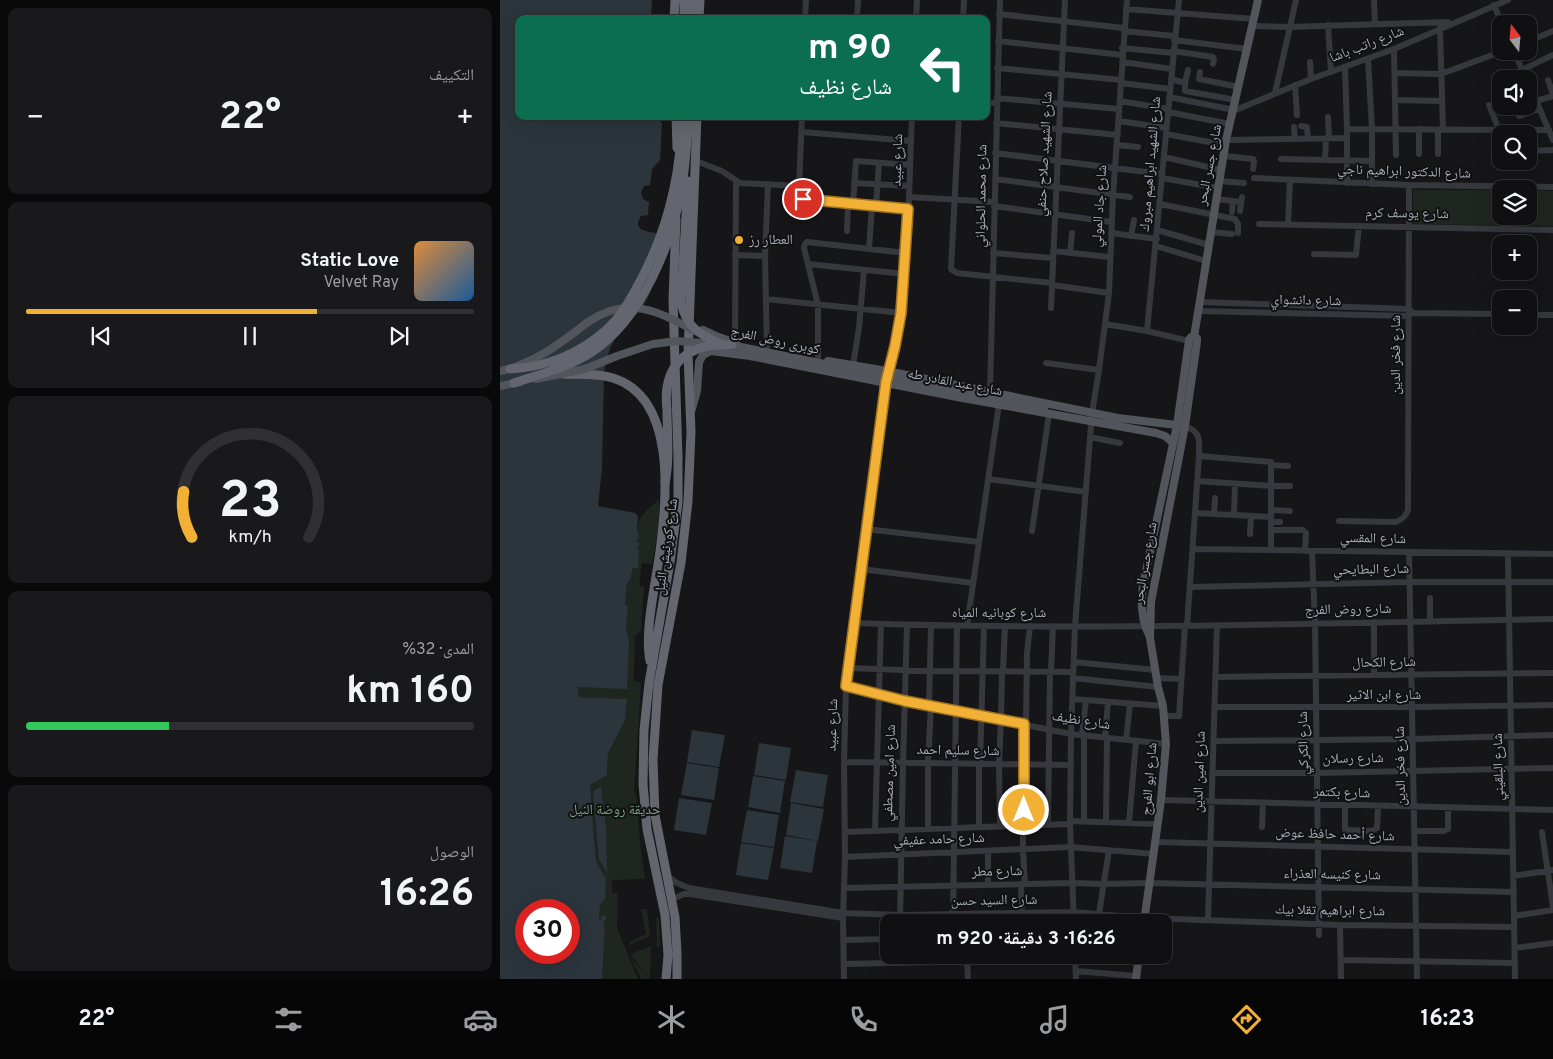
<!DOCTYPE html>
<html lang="ar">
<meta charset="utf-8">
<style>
body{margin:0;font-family:Overpass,"Noto Naskh Arabic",sans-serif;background:#19191b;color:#f1f3f6;direction:rtl;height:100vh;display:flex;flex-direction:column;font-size:19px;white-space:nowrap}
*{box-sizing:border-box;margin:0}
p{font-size:16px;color:#9c9d9f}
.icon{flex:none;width:28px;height:28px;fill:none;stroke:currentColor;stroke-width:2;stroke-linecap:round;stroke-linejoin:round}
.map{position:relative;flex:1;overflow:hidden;direction:ltr}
.side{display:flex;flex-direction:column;gap:8px;padding:8px;background:#09090a;width:500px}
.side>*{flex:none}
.banner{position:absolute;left:15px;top:15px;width:475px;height:105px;border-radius:10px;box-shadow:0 5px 20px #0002,0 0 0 1px #303032;direction:rtl;background:#0b6e4f;color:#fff;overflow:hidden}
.needle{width:32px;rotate:344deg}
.fabs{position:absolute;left:992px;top:15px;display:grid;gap:10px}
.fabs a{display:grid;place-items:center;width:45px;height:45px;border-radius:10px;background:#101012;box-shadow:0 5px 20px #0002,0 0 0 1px #303032;font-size:25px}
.speed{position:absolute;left:15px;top:899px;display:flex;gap:10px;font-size:25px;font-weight:700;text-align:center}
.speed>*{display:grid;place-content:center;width:65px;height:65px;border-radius:50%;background:#101012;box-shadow:0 5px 20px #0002,0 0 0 1px #303032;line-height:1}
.speed .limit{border:8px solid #d22;background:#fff;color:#111}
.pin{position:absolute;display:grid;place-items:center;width:42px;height:42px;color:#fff;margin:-21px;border:2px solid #fff;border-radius:50%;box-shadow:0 1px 5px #0007}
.me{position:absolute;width:55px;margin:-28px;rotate:0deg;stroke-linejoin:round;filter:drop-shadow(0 0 4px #0008)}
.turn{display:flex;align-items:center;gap:18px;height:105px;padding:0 15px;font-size:22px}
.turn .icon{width:65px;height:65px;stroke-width:2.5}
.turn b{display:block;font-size:35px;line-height:42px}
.big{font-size:38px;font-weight:700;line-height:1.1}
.side .card{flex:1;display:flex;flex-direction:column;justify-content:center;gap:8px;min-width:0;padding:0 18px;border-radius:10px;background:#19191b}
.side .dial{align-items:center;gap:0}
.dial svg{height:130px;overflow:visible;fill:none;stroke:#303032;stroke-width:7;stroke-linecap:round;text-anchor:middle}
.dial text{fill:#f1f3f6;stroke:none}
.song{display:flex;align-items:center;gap:15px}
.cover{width:60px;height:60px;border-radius:8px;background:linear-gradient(135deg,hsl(30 70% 55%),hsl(210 70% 35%))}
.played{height:5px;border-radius:2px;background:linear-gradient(90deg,#f2b134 65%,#303032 65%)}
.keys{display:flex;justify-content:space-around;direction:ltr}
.heat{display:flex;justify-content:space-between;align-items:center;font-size:28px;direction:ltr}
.charge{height:8px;border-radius:4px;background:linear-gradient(90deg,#34c759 32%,#303032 0)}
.trip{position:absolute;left:380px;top:914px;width:292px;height:50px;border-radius:10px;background:#101012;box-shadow:0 5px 20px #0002,0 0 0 1px #303032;font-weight:700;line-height:50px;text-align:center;direction:rtl}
.menu{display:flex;height:80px;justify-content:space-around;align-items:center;background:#060607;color:#9c9d9f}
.menu .icon{width:35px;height:35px}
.menu .current{color:#f2b134}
.menu b{font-size:22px;color:#f1f3f6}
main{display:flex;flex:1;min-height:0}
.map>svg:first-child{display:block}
.green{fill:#1e261f}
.water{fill:#2c353c;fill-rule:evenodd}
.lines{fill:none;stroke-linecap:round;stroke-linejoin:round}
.minor{stroke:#37383d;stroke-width:6}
.major{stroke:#53555c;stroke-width:8}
.highway{stroke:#63666e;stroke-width:9}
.major-bridge{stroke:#53555c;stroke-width:8}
.highway-bridge{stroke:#63666e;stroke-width:9}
.route-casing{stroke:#9d7322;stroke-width:12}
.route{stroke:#f2b134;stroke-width:9}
.poi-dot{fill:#f2b134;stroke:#111113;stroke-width:2}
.labels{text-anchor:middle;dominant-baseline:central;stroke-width:4;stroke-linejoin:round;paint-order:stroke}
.street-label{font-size:14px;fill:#a8adb8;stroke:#111113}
.poi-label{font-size:14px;fill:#a8adb8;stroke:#111113;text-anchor:start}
.park-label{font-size:14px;fill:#7fa381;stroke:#111113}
</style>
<main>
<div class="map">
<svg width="1053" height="979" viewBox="0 0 1053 979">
<rect width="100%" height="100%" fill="#161618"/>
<path class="green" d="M913 190H1001V216H1029V190L1053 191V226L913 224Z
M159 499V525L152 564 142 563 139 586 144 587 141 630 135 636 134 681 141 683 134 793 136 794 141 851 145 879 112 880V893H118L117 928 138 979H102L105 929H104V921L99 920 100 905 106 880 96 861 90 785 107 775 108 753 126 699 77 697 78 687 129 642 126 627 128 607 125 604 127 583 130 580 138 550 136 548 138 546 136 541 138 537C134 518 147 511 159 499Z
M141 909H147L150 936 130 945 129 942 146 934Z
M159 917 160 947H157L156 918Z
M151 946 150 979 147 978V979H141L131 958 146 975 131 955 133 953Z"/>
<path class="water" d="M0 0H152L151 19H19V116H158L162 124 160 160 152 169 150 185 144 186 141 192 143 199 149 202 148 215 141 216C132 230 145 231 156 233L151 289C147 306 130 320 119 333 110 345 106 359 104 374L102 467 98 506 135 513 138 517 137 529 139 538 136 541 139 543V546L136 548 139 550 138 568H133L130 580 127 583 125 604 128 607 126 627 129 642 127 689 78 687V697L127 699 125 720 108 753 107 775 90 785 96 861 106 879 105 899 100 905 99 920H101V916H106L105 921H104V929H105L102 979H0ZM26 910H69V952H26Z
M192 730 225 735 219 767 187 762Z
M259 743 291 748 286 780 254 775Z
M187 763 219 768 214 800 181 795Z
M296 770 328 775 323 807 290 802Z
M253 776 285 781 280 813 248 807Z
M101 787 106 828 107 873 99 859 93 793 95 790Z
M179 798 212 803 206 835 174 830Z
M291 803 324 809 318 841 286 835Z
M247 810 279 815 274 847 241 842Z
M285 836 317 841 312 873 280 868Z
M241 843 274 848 268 880 236 875Z"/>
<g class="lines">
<path class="minor" d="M874 0 875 24
M994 5 1002 24
M626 9 754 19
M499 14 624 28
M305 19 306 0
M357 19 358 0
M416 19 417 0
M463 19 464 0
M828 25 831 72
M752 26 789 27 948 22
M940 28 943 130
M624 31 674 36
M674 40 747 49
M498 41 622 55
M1029 41 1053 31
M622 48 673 53
M894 49 896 155
M673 51 713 57 714 59 713 64
M1014 51 1026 79
M868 59 872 129V184
M622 62 672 69
M810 62 811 79
M845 67 847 129V183
M497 68 621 80
M1022 70 1053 55
M700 72 699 79 739 87
M895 73 941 74 1003 51
M671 79 685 83V91L736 100
M1008 79 1023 72
M1048 80 1053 94
M621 83 670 89
M685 83 688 70
M1029 84 1053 140
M795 85 797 115
M775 93 796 0
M669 97 734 110
M497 98 619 109
M895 100 942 101
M620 101 668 109
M1036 101 1053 96
M486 103H497
M989 105 999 130
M1015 106 1019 116 1039 109
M733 111 811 79 894 49 1008 0
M668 112 730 124
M302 116 299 186 301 197 306 200 408 209
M459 116 451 269 457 273 552 283
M828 117 829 138
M619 121 666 128
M496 123 618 135
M801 126 807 127 808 139
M794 127 795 139
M847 129 1049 130
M919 129V154
M302 132 411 141
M666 134 725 145
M726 140 847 138
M617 145 638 147
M1029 151 1053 150
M495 153 662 174
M938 154V130
M724 156 753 159 754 162 753 169
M664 157 721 170
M781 159 872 161
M825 160 826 138
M196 161 222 171 240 183 299 186
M662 178 718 188
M754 178 909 185 1053 187
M495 179 630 197
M719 181 744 183
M354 183 409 186
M409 197 495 202
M716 199 741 202
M353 204 356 161 410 165
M660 204 735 219 738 224V233
M376 206 379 163
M494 206 611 222
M740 211 742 197
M732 212 733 201
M759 224 1053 230
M788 224 790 180
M657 230 709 245
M347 231 348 203
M711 232 732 234
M611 233 657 239
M631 236 634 220
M656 246 706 261
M369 249 372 206
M553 251 609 257
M493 253 553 258
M570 253 572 233
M814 254 856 255 859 226
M235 255 265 256
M308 264 405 274
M552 285 609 293
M266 299 401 313
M700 302 909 309 913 313 1001 314
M551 308 565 0
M698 311 909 316 912 313
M1029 315H1053
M605 324 647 331 689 341
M647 331 679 0
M235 343 236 182
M267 350 265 256 268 184
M318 359V305L304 248 305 244 307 242 406 253
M546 363 599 370
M353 365 359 328 364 270
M490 392 500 0
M685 426C702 432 699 441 699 456L687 626
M590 437 620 443
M699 456 771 462V550
M772 465 788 466
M488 479 586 492
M697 481 772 486H790
M772 510 790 511
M695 513 771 517
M714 514 715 498
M734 515 735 484
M839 521 896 522C903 519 906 516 908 510L909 185
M771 522H780
M366 529 479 542
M771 530H803
M532 531 549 414
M750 534 751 516
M693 549 1053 554
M805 551 806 533
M812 551 815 624 819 935
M909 552 917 979
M1008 554 1015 979
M361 569 473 583
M690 587 910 582H1053
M930 598V621
M874 622V675
M354 623C587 631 820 623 1053 619
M467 626 499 404
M574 662 655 670
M348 668 431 671 573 672
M503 670 505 626
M551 671 553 626
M715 677 1053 673
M573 678 658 687
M657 678 681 679
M346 686 405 701 571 734 666 744
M573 699 663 706
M429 705 431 625
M715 707H912L1053 705
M664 716H679L685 626
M523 724V850L525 884
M526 725 527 653 530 626
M582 735 586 700
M584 735V821
M605 738 608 702
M626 740 630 704
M714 741 913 739 1053 735
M344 762 571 765
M480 764 484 626
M713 773H817L1053 768
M661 800 1053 810
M845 805V830L872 831 877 828 878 806
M570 821 658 824
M606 822 607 738
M629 823 636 741
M548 825 550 671
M500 826 499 764 501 720 502 671
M479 827V764
M762 827 763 803
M428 829V763L431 706
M948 829V808
M375 831 381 624
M915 831H944
M345 832 570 824
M1042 832 1053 907
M656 842 1013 852
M488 851V885
M345 857 571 847 654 854
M167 876 177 883 189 888 343 913 401 915 573 912 645 918 840 925 1014 927
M1013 876 1053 870
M521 884 522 922
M344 888 573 883 603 884 650 883 1014 892
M172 899 184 894H190L343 918
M599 914 609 850
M1014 916 1053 910
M708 920 717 625
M400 922 403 763 407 625
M453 922 457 626
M574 922 570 824 571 734 575 626 592 413 599 370 609 293 613 195 627 0
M840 925 841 979
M343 940 389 939
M1015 948 1053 943
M575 955 576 979
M603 955 638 958
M841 960 1015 963
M467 961 468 979
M344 964 575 959
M576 971 636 976
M344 979 343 918 345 857 344 762 346 686 386 383C390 359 399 336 402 312 409 247 409 181 412 116"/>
<path class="major" d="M203 330 216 336 236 343
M328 361 387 371 618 418 685 426
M0 371C34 364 61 343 88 322
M192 409 197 391 199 362 203 355 211 351 250 356 457 397 656 433 665 436 673 443
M649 635C641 619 641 603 643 585L677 425 689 340 691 337H694
M644 922 661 800 666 744 663 706 658 687 650 638 651 602 685 426 697 342V338L694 337 726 140 758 0
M636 979 639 955"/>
<path class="highway" d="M174 19 175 0
M184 19V0
M191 19 192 0
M199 19 200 0
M176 116 177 148
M63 374C79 375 97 373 113 378 177 398 167 499 160 551 156 582 144 631 150 661
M166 979 168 955 165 915 147 829 143 784 144 730 149 683 170 562 178 502V457L173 300 176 219
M177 979V953L175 917 155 815 153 760 158 685 181 563 188 501 191 432 188 354 197 116"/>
<path class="major-bridge" d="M88 322C127 295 158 311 195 331
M226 344 544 408
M36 379 85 369 117 356 153 344 177 341 214 344
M0 386 20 382"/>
<path class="highway-bridge" d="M188 181 181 303C187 328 199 334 221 344
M10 369C46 367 79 354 106 330 120 318 128 303 137 287 166 235 181 176 182 116
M14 383C41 374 69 367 92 352 142 319 173 242 182 185 186 162 187 139 189 116
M165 483C170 459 167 434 167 410 166 402 166 394 167 387 173 353 201 343 232 345"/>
</g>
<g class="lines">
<g class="route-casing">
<path id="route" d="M303 199 408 209 401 313 395 346 386 382 346 686 405 701 524 724V810"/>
</g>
<use href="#route" class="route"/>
</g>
<circle class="poi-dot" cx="239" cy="240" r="5"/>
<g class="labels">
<g class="street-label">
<text transform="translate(867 45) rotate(-21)">شارع راتب باشا</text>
<text transform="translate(545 154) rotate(-87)">شارع الشهيد صلاح حنفي</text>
<text transform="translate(398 160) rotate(-88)">شارع عبيد</text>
<text transform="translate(651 164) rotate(-85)">شارع الشهيد ابراهيم مبروك</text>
<text transform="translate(710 165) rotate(-79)">شارع جسر البحر</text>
<text transform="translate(904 172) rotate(2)">شارع الدكتور ابراهيم ناجي</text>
<text transform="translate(482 196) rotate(-89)">شارع محمد الحلواني</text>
<text transform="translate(600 206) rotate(-86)">شارع جاد المولي</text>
<text transform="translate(907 214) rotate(1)">شارع يوسف كرم</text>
<text transform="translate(806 301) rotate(1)">شارع دانشواي</text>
<text transform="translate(275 341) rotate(12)">كوبرى روض الفرج</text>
<text transform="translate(896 355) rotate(-90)">شارع فخر الدين</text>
<text transform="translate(455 383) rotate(11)">شارع عبد القادر طه</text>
<text transform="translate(873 539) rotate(1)">شارع المقسي</text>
<text transform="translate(167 547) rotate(-82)">شارع كورنيش النيل</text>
<text transform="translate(646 563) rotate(-80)">شارع جسر البحر</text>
<text transform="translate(871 570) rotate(-1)">شارع البطايحي</text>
<text transform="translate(848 610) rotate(-1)">شارع روض الفرج</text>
<text x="499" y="613">شارع كوبانيه المياه</text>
<text transform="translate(884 663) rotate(-1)">شارع الكحال</text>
<text x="884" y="695">شارع ابن الاثير</text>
<text transform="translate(581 721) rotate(9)">شارع نظيف</text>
<text transform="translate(333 725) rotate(-88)">شارع عبيد</text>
<text transform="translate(804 743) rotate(-91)">شارع الكركي</text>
<text transform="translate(458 751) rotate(1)">شارع سليم احمد</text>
<text transform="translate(853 759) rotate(-1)">شارع رسلان</text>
<text transform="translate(901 766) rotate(-91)">شارع فخر الدين</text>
<text transform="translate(999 767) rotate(-91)">شارع البلقيني</text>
<text transform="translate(700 772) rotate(-88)">شارع امين الدين</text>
<text transform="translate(390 773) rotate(-88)">شارع امين مصطفي</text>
<text transform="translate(650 779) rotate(-85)">شارع ابو الفرج</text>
<text transform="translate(842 793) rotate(2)">شارع بكتمر</text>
<text transform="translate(835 835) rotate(2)">شارع أحمد حافظ عوض</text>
<text transform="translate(439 840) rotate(-2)">شارع حامد عفيفي</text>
<text transform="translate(497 872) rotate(-1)">شارع مطر</text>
<text transform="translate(832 875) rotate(1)">شارع كنيسه العذراء</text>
<text transform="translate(494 901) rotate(-1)">شارع السيد حسن</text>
<text transform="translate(830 911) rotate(1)">شارع ابراهيم تقلا بيك</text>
</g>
<g class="poi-label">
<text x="249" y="240">العطار رز</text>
</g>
<g class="park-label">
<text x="115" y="810">حديقة روضة النيل</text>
</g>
</g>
</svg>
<div class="fabs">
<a><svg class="needle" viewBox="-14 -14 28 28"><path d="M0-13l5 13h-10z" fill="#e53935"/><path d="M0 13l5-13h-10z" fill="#9c9d9f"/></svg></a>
<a><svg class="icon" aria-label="sound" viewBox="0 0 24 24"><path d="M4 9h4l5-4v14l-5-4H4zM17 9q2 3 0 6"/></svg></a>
<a><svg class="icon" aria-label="search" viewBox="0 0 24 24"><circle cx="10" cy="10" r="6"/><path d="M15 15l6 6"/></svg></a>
<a><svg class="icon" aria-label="layers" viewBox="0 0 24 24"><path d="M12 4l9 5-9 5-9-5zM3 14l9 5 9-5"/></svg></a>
<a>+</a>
<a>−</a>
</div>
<div class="speed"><div class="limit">30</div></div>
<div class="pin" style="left:303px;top:199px;background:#d93025"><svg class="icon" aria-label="arrive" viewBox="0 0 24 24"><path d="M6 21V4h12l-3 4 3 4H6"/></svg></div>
<svg class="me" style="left:524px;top:810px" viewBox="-20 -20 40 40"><circle r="17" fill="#f2b134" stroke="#fff" stroke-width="3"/><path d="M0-11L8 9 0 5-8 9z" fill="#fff"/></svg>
<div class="trip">16:26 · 3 دقيقة · 920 m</div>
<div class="banner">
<div class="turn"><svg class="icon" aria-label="left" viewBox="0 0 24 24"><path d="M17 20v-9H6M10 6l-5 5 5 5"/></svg><div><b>90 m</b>شارع نظيف</div></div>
</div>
</div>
<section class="side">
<div class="card"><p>التكييف</p>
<div class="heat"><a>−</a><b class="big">22°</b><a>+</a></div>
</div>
<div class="card">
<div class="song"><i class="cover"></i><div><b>Static Love</b><p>Velvet Ray</p></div></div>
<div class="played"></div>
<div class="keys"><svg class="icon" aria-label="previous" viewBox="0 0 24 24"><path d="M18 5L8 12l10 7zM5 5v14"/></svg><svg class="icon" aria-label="pause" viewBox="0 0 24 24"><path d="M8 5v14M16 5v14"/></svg><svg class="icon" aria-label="next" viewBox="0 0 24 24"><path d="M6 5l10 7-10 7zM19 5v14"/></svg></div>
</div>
<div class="card dial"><svg viewBox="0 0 100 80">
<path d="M14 69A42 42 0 1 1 86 69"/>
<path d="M14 69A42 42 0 0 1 9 41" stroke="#f2b134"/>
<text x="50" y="56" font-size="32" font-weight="700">23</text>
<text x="50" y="72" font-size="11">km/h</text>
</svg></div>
<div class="card"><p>المدى · 32%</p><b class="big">160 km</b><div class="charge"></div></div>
<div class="card"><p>الوصول</p><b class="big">16:26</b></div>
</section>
</main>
<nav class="menu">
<b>16:23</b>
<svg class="icon current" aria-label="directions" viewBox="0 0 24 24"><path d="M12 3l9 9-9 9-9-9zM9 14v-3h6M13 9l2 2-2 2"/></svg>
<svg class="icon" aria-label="music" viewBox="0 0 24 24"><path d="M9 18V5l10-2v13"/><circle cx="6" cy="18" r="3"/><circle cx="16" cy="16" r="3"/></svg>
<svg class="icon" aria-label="phone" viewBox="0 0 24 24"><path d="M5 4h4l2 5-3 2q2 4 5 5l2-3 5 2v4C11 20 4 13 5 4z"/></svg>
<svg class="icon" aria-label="climate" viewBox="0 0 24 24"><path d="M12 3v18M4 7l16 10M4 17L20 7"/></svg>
<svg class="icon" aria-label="car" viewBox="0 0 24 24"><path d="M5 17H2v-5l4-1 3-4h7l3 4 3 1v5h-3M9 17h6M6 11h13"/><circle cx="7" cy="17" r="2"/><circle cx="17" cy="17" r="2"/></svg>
<svg class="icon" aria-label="filters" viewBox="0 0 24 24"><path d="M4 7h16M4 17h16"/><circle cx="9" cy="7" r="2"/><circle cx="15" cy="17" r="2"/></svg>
<b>22°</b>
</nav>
